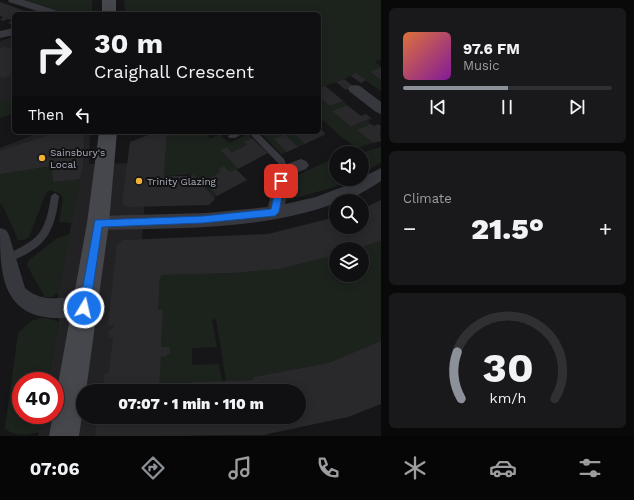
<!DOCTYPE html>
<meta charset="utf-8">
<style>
body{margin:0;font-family:"Work Sans",sans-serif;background:#19191b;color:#f1f3f6;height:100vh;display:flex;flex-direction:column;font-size:15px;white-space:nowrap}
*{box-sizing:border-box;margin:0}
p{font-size:13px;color:#9c9d9f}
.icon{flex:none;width:22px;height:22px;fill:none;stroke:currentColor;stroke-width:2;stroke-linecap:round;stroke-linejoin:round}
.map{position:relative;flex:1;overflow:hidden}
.panel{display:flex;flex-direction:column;gap:8px;padding:8px;background:#09090a;width:253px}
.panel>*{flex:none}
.top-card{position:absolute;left:12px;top:12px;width:309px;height:122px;border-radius:6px;box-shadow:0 2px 10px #0003,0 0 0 1px #303032;background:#101012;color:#f1f3f6;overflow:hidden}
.buttons{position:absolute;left:329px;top:146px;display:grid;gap:8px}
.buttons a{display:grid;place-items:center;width:40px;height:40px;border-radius:50%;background:#101012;box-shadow:0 2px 10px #0003,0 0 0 1px #303032;font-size:20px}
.speed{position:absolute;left:12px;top:372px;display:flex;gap:8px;font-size:20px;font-weight:700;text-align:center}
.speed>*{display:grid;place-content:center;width:52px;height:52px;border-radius:50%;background:#101012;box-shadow:0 2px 10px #0003,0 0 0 1px #303032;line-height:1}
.speed .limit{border:6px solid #d22;background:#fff;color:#111}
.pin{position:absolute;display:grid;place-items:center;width:34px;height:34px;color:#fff;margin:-17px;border-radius:8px;box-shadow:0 2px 6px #0006}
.me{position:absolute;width:44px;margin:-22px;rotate:9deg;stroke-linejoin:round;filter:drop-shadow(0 0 3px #0008)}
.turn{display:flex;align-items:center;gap:14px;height:84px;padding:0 16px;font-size:18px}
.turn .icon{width:52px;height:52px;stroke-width:2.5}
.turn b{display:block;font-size:28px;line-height:34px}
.then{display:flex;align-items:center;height:38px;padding:0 16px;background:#0003;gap:8px;font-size:15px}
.big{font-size:30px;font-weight:800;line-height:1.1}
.panel .tile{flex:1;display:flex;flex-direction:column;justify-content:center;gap:6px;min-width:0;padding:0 14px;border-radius:6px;background:#19191b}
.panel .dial{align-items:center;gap:0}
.dial svg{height:104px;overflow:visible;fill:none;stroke:#303032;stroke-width:7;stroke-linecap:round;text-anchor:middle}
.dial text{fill:#f1f3f6;stroke:none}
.song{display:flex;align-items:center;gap:12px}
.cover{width:48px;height:48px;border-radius:6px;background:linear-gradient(135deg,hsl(20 70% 55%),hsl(290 70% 35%))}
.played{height:4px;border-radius:2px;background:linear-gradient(90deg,#8c9099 50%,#303032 50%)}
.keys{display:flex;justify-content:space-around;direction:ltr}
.heat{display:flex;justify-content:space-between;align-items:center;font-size:22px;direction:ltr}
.trip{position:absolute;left:76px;top:384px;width:230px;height:40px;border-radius:20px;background:#101012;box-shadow:0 2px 10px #0003,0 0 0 1px #303032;font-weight:800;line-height:40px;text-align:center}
.menu{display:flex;height:64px;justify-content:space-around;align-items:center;background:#060607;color:#9c9d9f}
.menu .icon{width:28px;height:28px}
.menu .current{color:#8c9099}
.menu b{font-size:18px;color:#f1f3f6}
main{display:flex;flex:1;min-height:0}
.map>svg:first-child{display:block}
.built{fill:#222225}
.green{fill:#1c231d}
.building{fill:#29292c}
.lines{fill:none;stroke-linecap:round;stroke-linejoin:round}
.lane{fill:#37383d;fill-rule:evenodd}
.street{fill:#37383d;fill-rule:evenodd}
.secondary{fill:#45474d;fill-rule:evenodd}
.route{fill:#1a73e8;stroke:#114b97}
.poi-dot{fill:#f2b134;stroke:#111113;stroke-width:1.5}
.labels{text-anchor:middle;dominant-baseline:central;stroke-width:4;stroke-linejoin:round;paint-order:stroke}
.poi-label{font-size:10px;fill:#a8adb8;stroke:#111113;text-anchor:start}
</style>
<main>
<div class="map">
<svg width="381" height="436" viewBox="0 0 381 436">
<rect width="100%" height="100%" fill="#161618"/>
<path class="built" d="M14 37V98L0 102V41Z
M41 132H90L89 164 147 163 140 272H155L163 310 159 391H83V417H192V436H38L42 415H55V381H48L59 322 58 293 80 179 53 182 51 166 0 174V148Z"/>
<path class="green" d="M24 0H92V11L65 13Z
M124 0H381V59L375 62 381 67 370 72 381 80V91L356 74 319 89V14H125Z
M319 97 330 106 343 101 347 105 332 111 351 127 371 118 373 119 368 121 371 124 358 130 373 143C369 144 364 146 360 147 350 147 327 124 319 116Z
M14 98V114L0 118V102Z
M167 132H209V139L220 134 229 143 248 134 252 138 245 142 247 145 232 152 227 147 220 150 238 169 230 172 224 166 218 169 221 172 203 181 217 196 213 198 193 174 164 176Z
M260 132H292L305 144 298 147 285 134 287 152 281 154Z
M381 147V162L362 174V153H346L352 151 364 152Z
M336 157V179H352L331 188 285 201 287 180Z
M52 166 53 182 80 179 72 223 59 222 63 198 59 193 50 190 46 193 29 237 24 240H18L4 208 0 203V174Z
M70 234 58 293 52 297H45L27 266 28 261 57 238Z
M381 241V341L328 363 254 377V380L226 381 216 319 212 320 217 347 192 348V365L219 364 222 381 173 386 171 391H159L161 356 165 357 170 353V347H161L163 311 158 310 160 278 162 275 234 273 279 269 336 255V275H362V249H355Z
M41 318H47L59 322 48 381H21V415H42L39 432C26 436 15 436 5 429L18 333 31 321Z"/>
<path class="building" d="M0 2 33 14H14V23L11 24 8 23 12 20 7 19 3 21 0 20 3 17 0 16Z
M6 46 7 48 14 46V74L2 78 0 76V48Z
M381 67V80L370 72Z
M356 73 366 80 361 83 351 76Z
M344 79 353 86 346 90 336 82Z
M325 86 334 93 343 101 330 106 319 97V89Z
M347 105 361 116 366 114 371 118 351 127 332 111Z
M371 124 374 126 378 124 381 126 380 133 381 141 373 143 357 130Z
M319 128 326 134 305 144 292 132H319Z
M58 132H84L83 165 80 179 53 182 52 166 0 174V151Z
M156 132H167L164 176H190L193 174 215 199 209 205 127 207 122 203 130 142Z
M285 134 298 147 287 152 274 139Z
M252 138 268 153 238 169 220 150 227 147 232 152 247 145 244 142Z
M224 166 230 172 236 169 247 180 217 196 203 181 221 172 218 169Z
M381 200V241L355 249H336V255L279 269 234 273 162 275 160 278 158 310H163L161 347H170V353L165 357 161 356 159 391H100L101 387H103L104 375 109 372 113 339 108 336 109 330 114 328V325H108L117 244 123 240 268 234 336 217V227H362V209Z
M381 341V404L348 417 263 435 95 436 97 417H299V391H171V388L173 386 192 385V382L254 380V377L328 363Z"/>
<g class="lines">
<path class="lane" d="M234 132H245L235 138H229L228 136Z
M248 132H257L284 159 289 171 288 173H282L278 163Z
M55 193 59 196C54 236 44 249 6 263L3 262 1 259 3 256C38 240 45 235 51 196Z"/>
<path class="street" d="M8 0H24L61 12 62 14H46L9 2Z
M14 28V35L0 38V31Z
M355 85 360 86 381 102V114L376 112 350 92 348 89 350 86Z
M301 159 306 161 309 165 306 169 291 175 285 204 316 197 345 186 381 168V181C368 189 352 201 336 201V203C260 231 177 228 98 230L92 228 89 223 92 218 98 216 206 213 268 207 275 175 279 167Z
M0 228 6 230 9 235 25 288C46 307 68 292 91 301L94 308 91 315C79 319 64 318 52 318 0 314 0 269 0 228Z"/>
<path class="secondary" d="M102 0H116V14H102Z
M99 132H117L109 223 86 391H83V409L79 436H49L53 415H55V401L87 223Z"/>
</g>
<path class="route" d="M281 177 285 181 279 212 275 216 203 223 102 227 90 308 88 312 84 313 81 312 79 308 95 220 203 216 271 209 277 181Z"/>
<g class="poi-dot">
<circle cx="42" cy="158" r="4"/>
<circle cx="139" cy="181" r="4"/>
</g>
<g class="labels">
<g class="poi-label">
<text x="50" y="152">Sainsbury's<tspan x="50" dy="12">Local</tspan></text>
<text x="147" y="181">Trinity Glazing</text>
</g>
</g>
</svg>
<div class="buttons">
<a><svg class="icon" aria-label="sound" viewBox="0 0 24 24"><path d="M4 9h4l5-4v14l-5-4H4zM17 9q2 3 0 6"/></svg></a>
<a><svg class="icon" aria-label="search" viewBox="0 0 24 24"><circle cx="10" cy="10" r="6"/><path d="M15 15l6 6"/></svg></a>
<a><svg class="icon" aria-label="layers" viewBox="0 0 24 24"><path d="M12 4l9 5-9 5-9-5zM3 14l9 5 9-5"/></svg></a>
</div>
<div class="speed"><div class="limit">40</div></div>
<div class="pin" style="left:281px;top:181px;background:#d93025"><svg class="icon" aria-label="arrive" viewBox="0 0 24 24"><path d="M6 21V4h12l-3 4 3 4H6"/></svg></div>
<svg class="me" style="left:84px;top:308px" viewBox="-20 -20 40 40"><circle r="17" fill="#1a73e8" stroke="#fff" stroke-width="3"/><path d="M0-11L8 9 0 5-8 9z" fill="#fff"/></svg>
<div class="trip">07:07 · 1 min · 110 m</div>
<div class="top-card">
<div class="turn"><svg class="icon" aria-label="right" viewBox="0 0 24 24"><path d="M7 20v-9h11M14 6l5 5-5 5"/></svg><div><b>30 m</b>Craighall Crescent</div></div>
<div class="then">Then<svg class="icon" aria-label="left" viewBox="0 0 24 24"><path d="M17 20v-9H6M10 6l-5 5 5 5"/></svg></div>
</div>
</div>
<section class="panel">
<div class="tile">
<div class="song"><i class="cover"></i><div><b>97.6 FM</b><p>Music</p></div></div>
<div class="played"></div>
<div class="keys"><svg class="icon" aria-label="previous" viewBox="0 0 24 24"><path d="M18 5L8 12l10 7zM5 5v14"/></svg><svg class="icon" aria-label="pause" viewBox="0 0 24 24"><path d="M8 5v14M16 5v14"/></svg><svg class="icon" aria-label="next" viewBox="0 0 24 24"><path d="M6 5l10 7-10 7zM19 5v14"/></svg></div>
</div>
<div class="tile"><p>Climate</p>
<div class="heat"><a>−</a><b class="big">21.5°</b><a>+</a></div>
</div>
<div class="tile dial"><svg viewBox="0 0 100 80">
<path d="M14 69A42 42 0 1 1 86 69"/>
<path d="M14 69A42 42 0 0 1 11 33" stroke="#8c9099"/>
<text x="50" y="56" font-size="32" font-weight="700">30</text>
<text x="50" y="72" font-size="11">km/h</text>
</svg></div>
</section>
</main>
<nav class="menu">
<b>07:06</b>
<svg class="icon current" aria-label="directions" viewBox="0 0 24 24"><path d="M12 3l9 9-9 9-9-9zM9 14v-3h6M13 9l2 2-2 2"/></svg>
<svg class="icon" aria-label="music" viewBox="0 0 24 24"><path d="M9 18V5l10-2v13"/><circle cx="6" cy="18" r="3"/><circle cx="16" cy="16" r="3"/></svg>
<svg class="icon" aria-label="phone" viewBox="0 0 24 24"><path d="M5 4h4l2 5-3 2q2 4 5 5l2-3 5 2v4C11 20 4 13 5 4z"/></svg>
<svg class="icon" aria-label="climate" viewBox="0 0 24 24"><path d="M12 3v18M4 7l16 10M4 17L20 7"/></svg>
<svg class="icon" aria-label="car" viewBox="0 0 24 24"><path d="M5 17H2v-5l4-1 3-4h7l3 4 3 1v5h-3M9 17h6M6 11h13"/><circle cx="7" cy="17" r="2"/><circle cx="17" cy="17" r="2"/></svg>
<svg class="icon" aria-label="filters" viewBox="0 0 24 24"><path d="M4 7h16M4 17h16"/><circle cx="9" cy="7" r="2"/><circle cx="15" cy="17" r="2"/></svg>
</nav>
